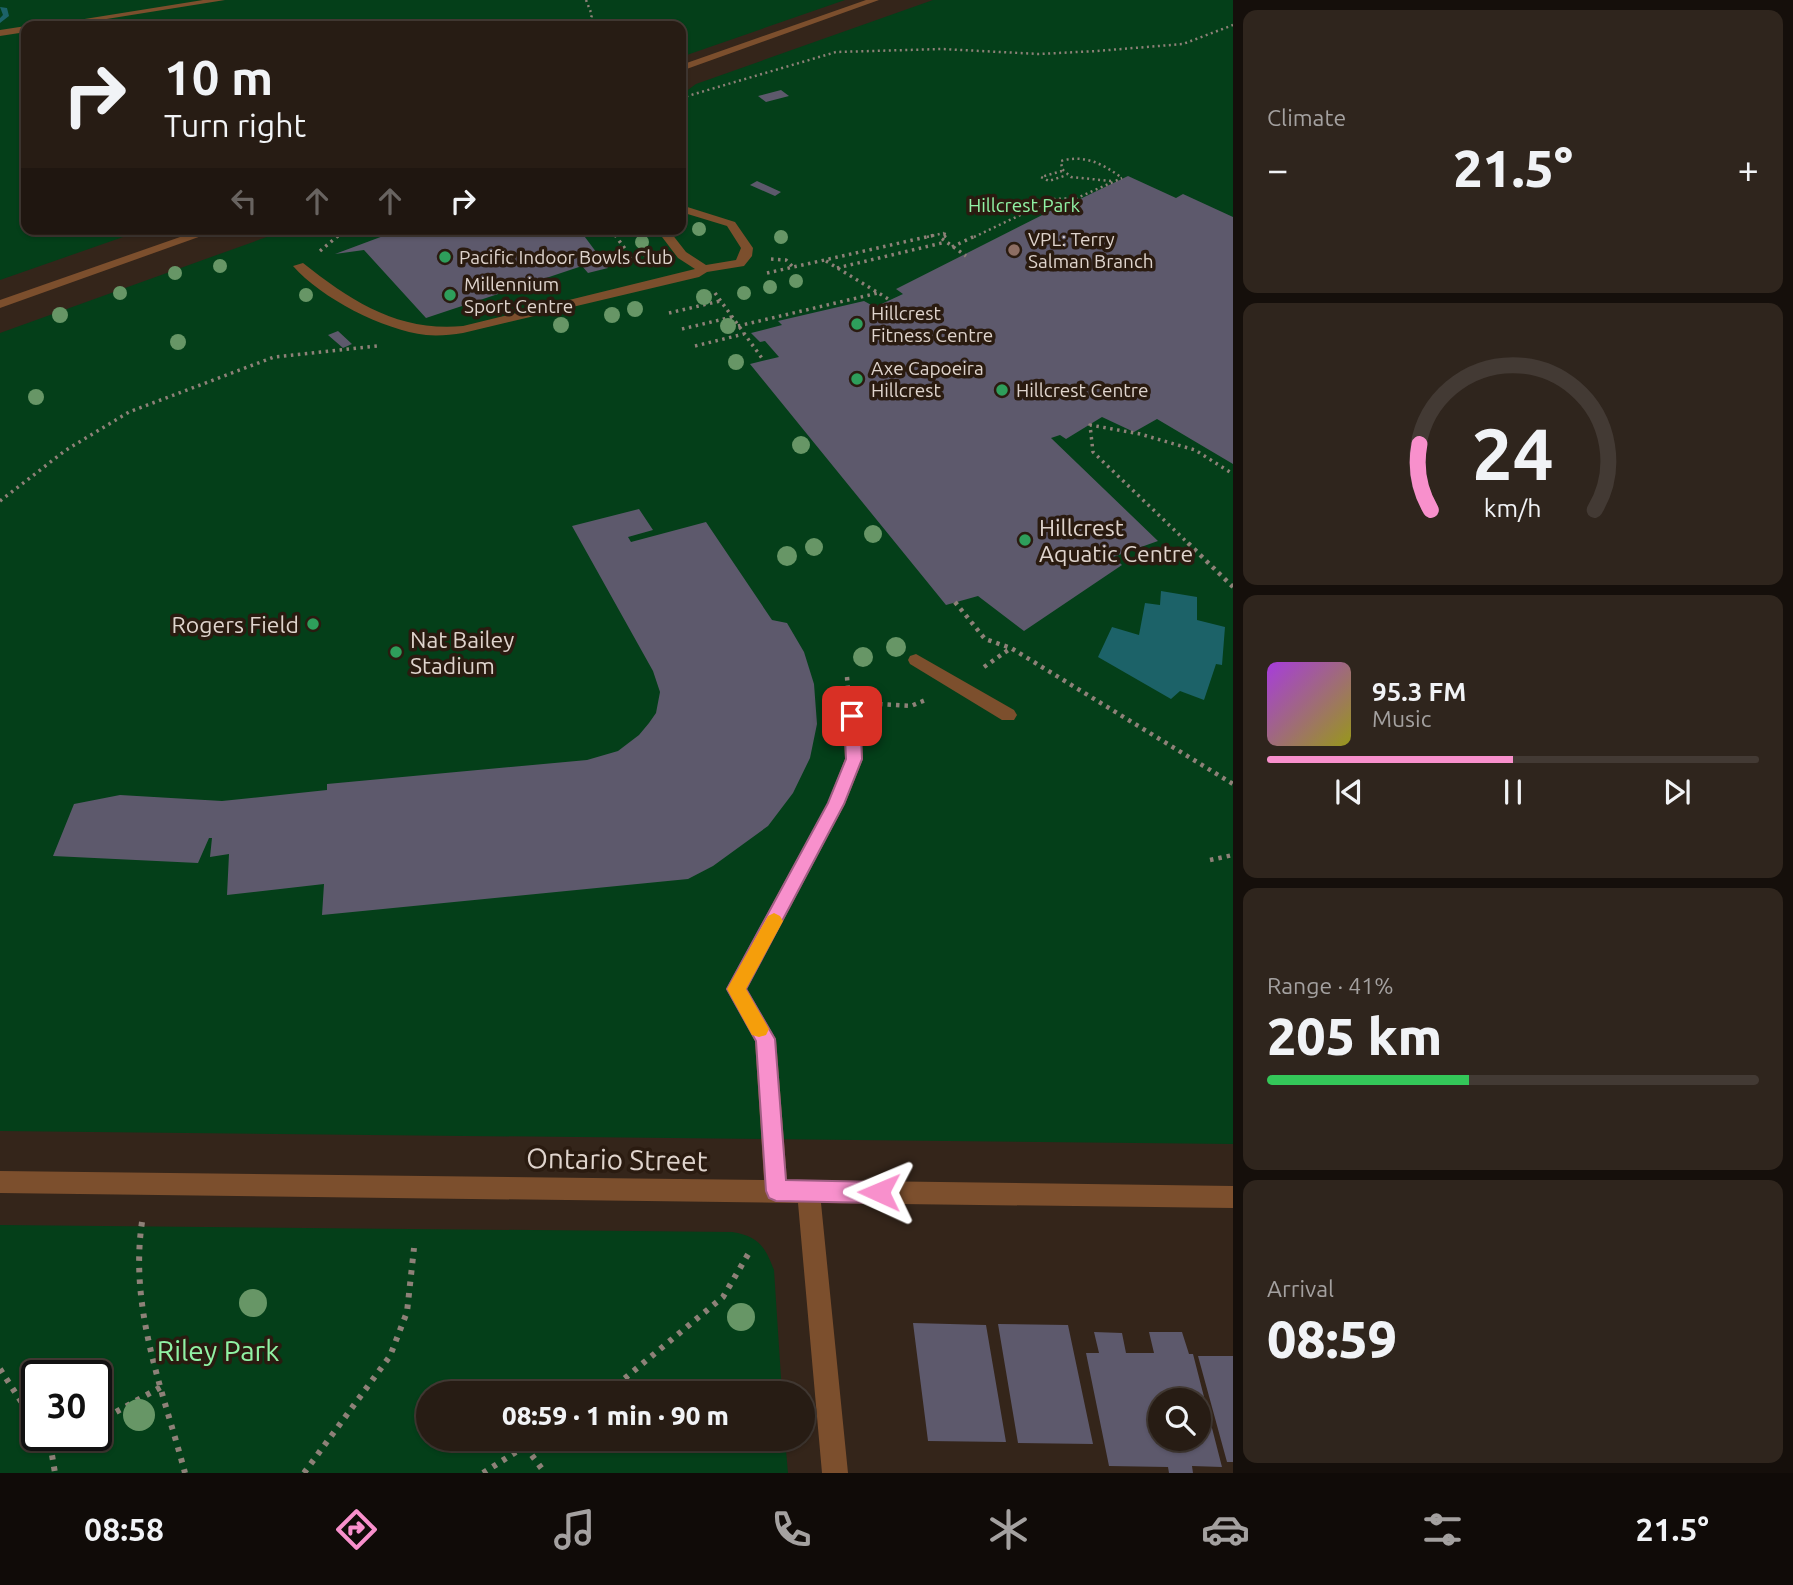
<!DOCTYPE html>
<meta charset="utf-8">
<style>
body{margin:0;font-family:Ubuntu,sans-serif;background:#2f251d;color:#f1f3f6;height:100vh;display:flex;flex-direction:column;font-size:26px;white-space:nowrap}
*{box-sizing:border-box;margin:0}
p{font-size:23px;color:#a4a1a0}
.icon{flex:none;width:38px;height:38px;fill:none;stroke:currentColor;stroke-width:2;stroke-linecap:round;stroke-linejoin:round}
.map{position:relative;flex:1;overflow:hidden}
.drawer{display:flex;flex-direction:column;gap:10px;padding:10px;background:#150f0b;width:560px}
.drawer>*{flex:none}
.banner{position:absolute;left:21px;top:21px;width:665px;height:214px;border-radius:14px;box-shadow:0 2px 5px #0004,0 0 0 2px #433a34;background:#271c14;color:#f1f3f6;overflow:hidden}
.buttons{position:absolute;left:1148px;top:1388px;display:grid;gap:14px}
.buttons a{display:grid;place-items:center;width:63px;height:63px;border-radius:50%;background:#271c14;box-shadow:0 2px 5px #0004,0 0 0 2px #433a34;font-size:35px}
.speed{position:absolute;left:21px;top:1360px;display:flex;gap:14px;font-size:35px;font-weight:700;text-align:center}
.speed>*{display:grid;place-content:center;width:91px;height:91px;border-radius:50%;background:#271c14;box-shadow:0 2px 5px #0004,0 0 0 2px #433a34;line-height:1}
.speed .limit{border:4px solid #111;border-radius:10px;background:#fff;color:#111}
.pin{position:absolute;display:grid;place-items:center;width:60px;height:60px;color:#fff;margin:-30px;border-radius:14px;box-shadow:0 4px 10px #0006}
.me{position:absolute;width:77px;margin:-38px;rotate:271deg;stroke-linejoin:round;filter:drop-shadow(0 0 5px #0008)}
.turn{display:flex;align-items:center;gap:24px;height:147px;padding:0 28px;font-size:32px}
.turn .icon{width:91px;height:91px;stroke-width:2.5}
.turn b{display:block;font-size:49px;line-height:60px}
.lanes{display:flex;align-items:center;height:66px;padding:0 28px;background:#0003;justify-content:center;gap:35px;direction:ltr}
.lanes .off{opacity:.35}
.big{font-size:52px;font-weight:800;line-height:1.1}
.drawer .tile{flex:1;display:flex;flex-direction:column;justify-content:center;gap:10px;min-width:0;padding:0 24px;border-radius:14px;background:#2f251d}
.drawer .dial{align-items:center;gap:0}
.dial svg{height:182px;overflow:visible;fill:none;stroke:#433a34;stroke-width:7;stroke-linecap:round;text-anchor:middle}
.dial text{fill:#f1f3f6;stroke:none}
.song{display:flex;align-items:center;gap:21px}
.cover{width:84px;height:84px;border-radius:10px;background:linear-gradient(135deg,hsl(280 70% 55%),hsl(60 70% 35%))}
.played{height:7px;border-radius:4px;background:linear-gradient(90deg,#f890cc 50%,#433a34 50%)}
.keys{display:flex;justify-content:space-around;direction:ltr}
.heat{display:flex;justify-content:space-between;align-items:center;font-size:38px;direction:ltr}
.charge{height:10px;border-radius:5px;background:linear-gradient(90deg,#34c759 41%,#433a34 0)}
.trip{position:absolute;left:416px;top:1381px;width:399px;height:70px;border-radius:35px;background:#271c14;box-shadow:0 2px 5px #0004,0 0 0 2px #433a34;font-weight:800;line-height:70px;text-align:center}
.dock{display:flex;height:112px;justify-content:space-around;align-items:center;background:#100b08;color:#a4a1a0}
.dock .icon{width:49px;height:49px}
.dock .on{color:#f890cc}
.dock b{font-size:32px;color:#f1f3f6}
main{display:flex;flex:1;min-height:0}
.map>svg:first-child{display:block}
.green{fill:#043f19;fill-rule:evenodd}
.water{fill:#1c6268}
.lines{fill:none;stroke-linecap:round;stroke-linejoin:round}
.stream{fill:#1c6268;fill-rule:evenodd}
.building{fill:#5d596c;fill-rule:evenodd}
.path-far3{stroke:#8e8178;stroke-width:2.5;stroke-dasharray:2 3.5;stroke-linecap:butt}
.path-far2{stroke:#8e8178;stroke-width:3.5;stroke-dasharray:2.5 4.5;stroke-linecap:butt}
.path-far1{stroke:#8e8178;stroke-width:4.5;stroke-dasharray:3.5 5;stroke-linecap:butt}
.path{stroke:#8e8178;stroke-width:6;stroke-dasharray:4.5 7;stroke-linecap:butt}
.minor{fill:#7c4f2d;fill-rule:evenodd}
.tree{fill:#679666}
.route{fill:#f890cc;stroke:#a15e85;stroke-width:2}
.slow{fill:#f59e0b}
.education-dot{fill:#8d6e63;stroke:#2a1b10;stroke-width:2.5}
.leisure-dot{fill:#2e9e5b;stroke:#2a1b10;stroke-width:2.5}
.labels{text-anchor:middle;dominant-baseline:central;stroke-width:7;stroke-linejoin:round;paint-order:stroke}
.far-park-label{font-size:19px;fill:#90f2a4;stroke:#2a1b10}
.far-poi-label{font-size:19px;fill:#dfd4cd;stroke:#2a1b10;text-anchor:start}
.poi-label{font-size:23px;fill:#dfd4cd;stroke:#2a1b10;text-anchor:start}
.near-street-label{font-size:28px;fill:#dfd4cd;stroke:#2a1b10}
.near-park-label{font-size:28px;fill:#90f2a4;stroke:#2a1b10}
</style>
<main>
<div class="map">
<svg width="1233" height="1473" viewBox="0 0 1233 1473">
<rect width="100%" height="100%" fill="#34251a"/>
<path class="green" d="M0 0H845L681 57V26H26V229H146L0 280Z
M933 0H1233V1144L0 1131V333L289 229H681V95L696 84Z
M0 1225 732 1232C758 1236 765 1246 774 1270L782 1393H429V1438L785 1439 788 1473H0ZM37 1376H96V1435H37Z"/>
<path class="water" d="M1161 591 1197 597V620L1225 627 1222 665 1216 664 1204 700 1180 691 1171 699 1098 657 1112 627 1139 635 1145 603 1160 605Z"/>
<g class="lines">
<path class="stream" d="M0 7 7 8 9 16 0 23V18L3 15Z"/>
</g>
<path class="building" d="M781 90 789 96 766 102 758 96Z
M681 120 688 125 685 146 681 148Z
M1128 176 1176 198 1183 194 1233 217V464L1157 419 1134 432 1102 417 1066 439 1060 435 1051 438 1158 541 1113 557 1122 565 1024 631 978 596 946 605 750 364 779 357 765 341 760 342 751 333 782 325 778 321 864 301 875 307 903 294 896 289 1074 199H1080Z
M757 181 781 192 775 196 750 185Z
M402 229H579L608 268 588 273 582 266 426 318 364 250 335 254Z
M338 331 352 344 343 348 328 335Z
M639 509 653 530 628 537 631 542 706 522 772 620 787 623 804 652 814 684 817 724 810 758 793 793 768 826 713 866 688 879 322 915 324 884 227 895 229 854 210 857 212 838H209L198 863 53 856 74 804 120 795 222 801 327 790V784L587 760 618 751 639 735 649 723 656 713 660 692 653 671 572 526Z
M913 1323 986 1325 1006 1442 928 1441Z
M998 1324 1068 1325 1093 1444 1018 1443Z
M1094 1332 1122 1333 1126 1353H1154L1149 1332H1182L1189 1354H1193L1222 1467 1192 1466 1193 1473H1169L1168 1467 1109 1466 1086 1353H1099ZM1160 1400H1199V1438H1160Z
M1198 1356H1233V1462H1227Z"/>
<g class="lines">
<path class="path-far3" d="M586 0 592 15 588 26
M681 98 836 52 942 49 1039 54 1097 51 1183 44 1233 25
M1062 171 1041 177 1049 181 1067 175
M1111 181 1071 177 1062 169 1061 161C1085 154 1103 164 1122 178
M611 229 617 237
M944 233 947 236 944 237
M337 237 346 229
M927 237 944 233
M974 237 1054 199 1077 198 1122 178"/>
<path class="path-far2" d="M615 235 631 257
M946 235 941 238 966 256
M952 247 977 235
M320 251 339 235
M771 259 786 260 793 267
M826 261 890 300
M620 266 616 260 648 254
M837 268 946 242
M767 273 935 235
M715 293 764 361
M669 313 720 301
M738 326 878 293
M682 329 732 317
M695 346 744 334
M0 501 66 450 129 412 274 357 377 346
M1190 545 1093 452 1090 425 1140 434 1195 450 1233 474"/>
<path class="path-far1" d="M1188 543 1233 587
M955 602 985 639 1011 648 1233 784
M984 667 1011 648
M847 677 848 690
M879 704 911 706 928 699
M1210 860 1233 855"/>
<path class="path" d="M142 1222C129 1309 163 1390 185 1473
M0 1369 37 1426
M607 1393 723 1297 750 1251
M96 1423 161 1387
M42 1435 51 1449 55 1473
M525 1446 545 1473
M51 1449 76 1435
M304 1473 390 1356 407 1312 414 1248
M483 1473 538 1438"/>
<path class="minor" d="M203 0H225L63 26H41Z
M866 0H879L681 71V65Z
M26 26V32L0 36V30Z
M681 205 735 222 753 248 752 256 744 266 707 272 699 277 463 333C451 335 438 336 426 335 383 330 321 298 293 266L303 263C352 302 399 332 463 326L695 269 678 258 656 229H668L686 252 706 265 736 260 741 248 727 226 681 212Z
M203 229H221L0 308V300Z
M916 654 1014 710 1017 715 1014 720H1002L910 664 908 660 910 656Z
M852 709 858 711 861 716 863 759 845 804 747 989 776 1039 787 1180 1233 1186V1208L821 1203 848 1473H822L798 1203 0 1193V1171L764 1180 755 1041 726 989 828 802 845 759 843 716 846 711Z"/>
</g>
<g class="tree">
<circle cx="699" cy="229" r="7"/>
<circle cx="781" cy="237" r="7"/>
<circle cx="642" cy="242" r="7"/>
<circle cx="655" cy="260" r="7"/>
<circle cx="220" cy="266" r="7"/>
<circle cx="175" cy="273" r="7"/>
<circle cx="796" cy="281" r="7"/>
<circle cx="770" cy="287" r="7"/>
<circle cx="120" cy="293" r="7"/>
<circle cx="744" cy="293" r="7"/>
<circle cx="306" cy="295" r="7"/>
<circle cx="704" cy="297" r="8"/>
<circle cx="635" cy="309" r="8"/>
<circle cx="60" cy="315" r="8"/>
<circle cx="612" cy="315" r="8"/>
<circle cx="561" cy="325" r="8"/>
<circle cx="728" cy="326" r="8"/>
<circle cx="178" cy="342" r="8"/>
<circle cx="736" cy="362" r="8"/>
<circle cx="36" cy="397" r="8"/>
<circle cx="801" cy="445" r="9"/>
<circle cx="873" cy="534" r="9"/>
<circle cx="814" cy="547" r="9"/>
<circle cx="787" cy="556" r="10"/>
<circle cx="896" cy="647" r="10"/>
<circle cx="863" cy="657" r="10"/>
<circle cx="253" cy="1303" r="14"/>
<circle cx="741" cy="1317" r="14"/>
<circle cx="139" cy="1415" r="16"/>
</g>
<path class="route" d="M852 709 860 716 862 759 844 804 746 989 775 1039 786 1180 879 1182 887 1185 890 1192 887 1200 879 1203 776 1201 769 1198 766 1191 756 1041 727 989 828 803 846 759 844 716Z"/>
<path class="slow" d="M774 913 780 916 783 921 746 989 769 1029 766 1035 759 1037 752 1035 727 989 768 916Z"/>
<circle class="education-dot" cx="1014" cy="250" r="7"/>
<g class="leisure-dot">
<circle cx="445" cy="257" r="7"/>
<circle cx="450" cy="295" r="7"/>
<circle cx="857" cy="324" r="7"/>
<circle cx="857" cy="379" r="7"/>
<circle cx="1002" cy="390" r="7"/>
<circle cx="1025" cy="540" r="7"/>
<circle cx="313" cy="624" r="7"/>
<circle cx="396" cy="652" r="7"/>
</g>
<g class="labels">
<g class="far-park-label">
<text x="1024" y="205">Hillcrest Park</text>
</g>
<g class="far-poi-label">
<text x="1028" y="239">VPL: Terry<tspan x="1028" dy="22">Salman Branch</tspan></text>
<text x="459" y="257">Pacific Indoor Bowls Club</text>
<text x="464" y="284">Millennium<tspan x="464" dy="22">Sport Centre</tspan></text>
<text x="871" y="313">Hillcrest<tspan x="871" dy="22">Fitness Centre</tspan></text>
<text x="871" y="368">Axe Capoeira<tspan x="871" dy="22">Hillcrest</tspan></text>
<text x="1016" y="390">Hillcrest Centre</text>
</g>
<g class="poi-label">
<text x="1039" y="527">Hillcrest<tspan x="1039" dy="26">Aquatic Centre</tspan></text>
<text x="299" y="624" text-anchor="end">Rogers Field</text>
<text x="410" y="639">Nat Bailey<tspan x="410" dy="26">Stadium</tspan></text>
</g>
<g class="near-street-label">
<text transform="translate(617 1159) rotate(1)">Ontario Street</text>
</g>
<g class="near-park-label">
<text x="218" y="1350">Riley Park</text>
</g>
</g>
</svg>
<div class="buttons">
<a><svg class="icon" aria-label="search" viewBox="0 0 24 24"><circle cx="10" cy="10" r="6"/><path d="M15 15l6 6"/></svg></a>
</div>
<div class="speed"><div class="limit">30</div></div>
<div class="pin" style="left:852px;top:716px;background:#d93025"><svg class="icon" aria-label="arrive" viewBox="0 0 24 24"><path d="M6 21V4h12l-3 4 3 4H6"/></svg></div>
<svg class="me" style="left:879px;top:1192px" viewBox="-20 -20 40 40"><path d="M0-17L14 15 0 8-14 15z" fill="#f890cc" stroke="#fff" stroke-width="4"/></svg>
<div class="trip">08:59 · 1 min · 90 m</div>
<div class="banner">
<div class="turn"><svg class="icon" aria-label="right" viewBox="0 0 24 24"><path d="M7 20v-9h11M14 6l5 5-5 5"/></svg><div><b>10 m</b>Turn right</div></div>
<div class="lanes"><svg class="icon off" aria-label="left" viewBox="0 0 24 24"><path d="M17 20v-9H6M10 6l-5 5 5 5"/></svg><svg class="icon off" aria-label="ahead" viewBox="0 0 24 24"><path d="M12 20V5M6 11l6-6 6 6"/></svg><svg class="icon off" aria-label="ahead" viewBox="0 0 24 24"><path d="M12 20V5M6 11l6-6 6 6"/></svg><svg class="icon" aria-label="right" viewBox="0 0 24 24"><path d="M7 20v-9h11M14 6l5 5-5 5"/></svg></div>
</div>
</div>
<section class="drawer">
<div class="tile"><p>Climate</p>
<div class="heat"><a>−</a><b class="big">21.5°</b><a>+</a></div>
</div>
<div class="tile dial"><svg viewBox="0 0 100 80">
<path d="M14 69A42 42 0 1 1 86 69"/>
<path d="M14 69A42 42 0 0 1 9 40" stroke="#f890cc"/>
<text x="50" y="56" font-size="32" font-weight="700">24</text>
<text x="50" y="72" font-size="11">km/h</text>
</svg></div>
<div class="tile">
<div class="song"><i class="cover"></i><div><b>95.3 FM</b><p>Music</p></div></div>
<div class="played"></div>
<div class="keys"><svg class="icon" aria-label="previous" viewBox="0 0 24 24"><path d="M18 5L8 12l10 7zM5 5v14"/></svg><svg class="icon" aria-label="pause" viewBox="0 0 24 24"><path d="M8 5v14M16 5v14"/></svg><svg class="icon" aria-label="next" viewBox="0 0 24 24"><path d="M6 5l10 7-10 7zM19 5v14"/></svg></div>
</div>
<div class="tile"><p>Range · 41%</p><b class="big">205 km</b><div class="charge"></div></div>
<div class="tile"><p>Arrival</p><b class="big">08:59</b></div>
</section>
</main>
<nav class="dock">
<b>08:58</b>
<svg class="icon on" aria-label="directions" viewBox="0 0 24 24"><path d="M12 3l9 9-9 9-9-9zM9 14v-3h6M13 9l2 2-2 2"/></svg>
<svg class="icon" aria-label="music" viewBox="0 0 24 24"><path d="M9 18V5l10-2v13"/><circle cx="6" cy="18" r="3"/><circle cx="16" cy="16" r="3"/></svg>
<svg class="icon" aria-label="phone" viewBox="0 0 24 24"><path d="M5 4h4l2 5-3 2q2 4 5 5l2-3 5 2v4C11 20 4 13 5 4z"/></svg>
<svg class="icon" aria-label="climate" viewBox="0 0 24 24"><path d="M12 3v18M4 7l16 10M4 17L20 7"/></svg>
<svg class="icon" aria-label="car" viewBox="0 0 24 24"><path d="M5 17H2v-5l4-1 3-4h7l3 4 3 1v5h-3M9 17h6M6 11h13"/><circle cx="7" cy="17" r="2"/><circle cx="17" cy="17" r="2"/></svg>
<svg class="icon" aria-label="filters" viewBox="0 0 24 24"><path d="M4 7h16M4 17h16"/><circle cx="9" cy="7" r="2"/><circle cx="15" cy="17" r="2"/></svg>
<b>21.5°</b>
</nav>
